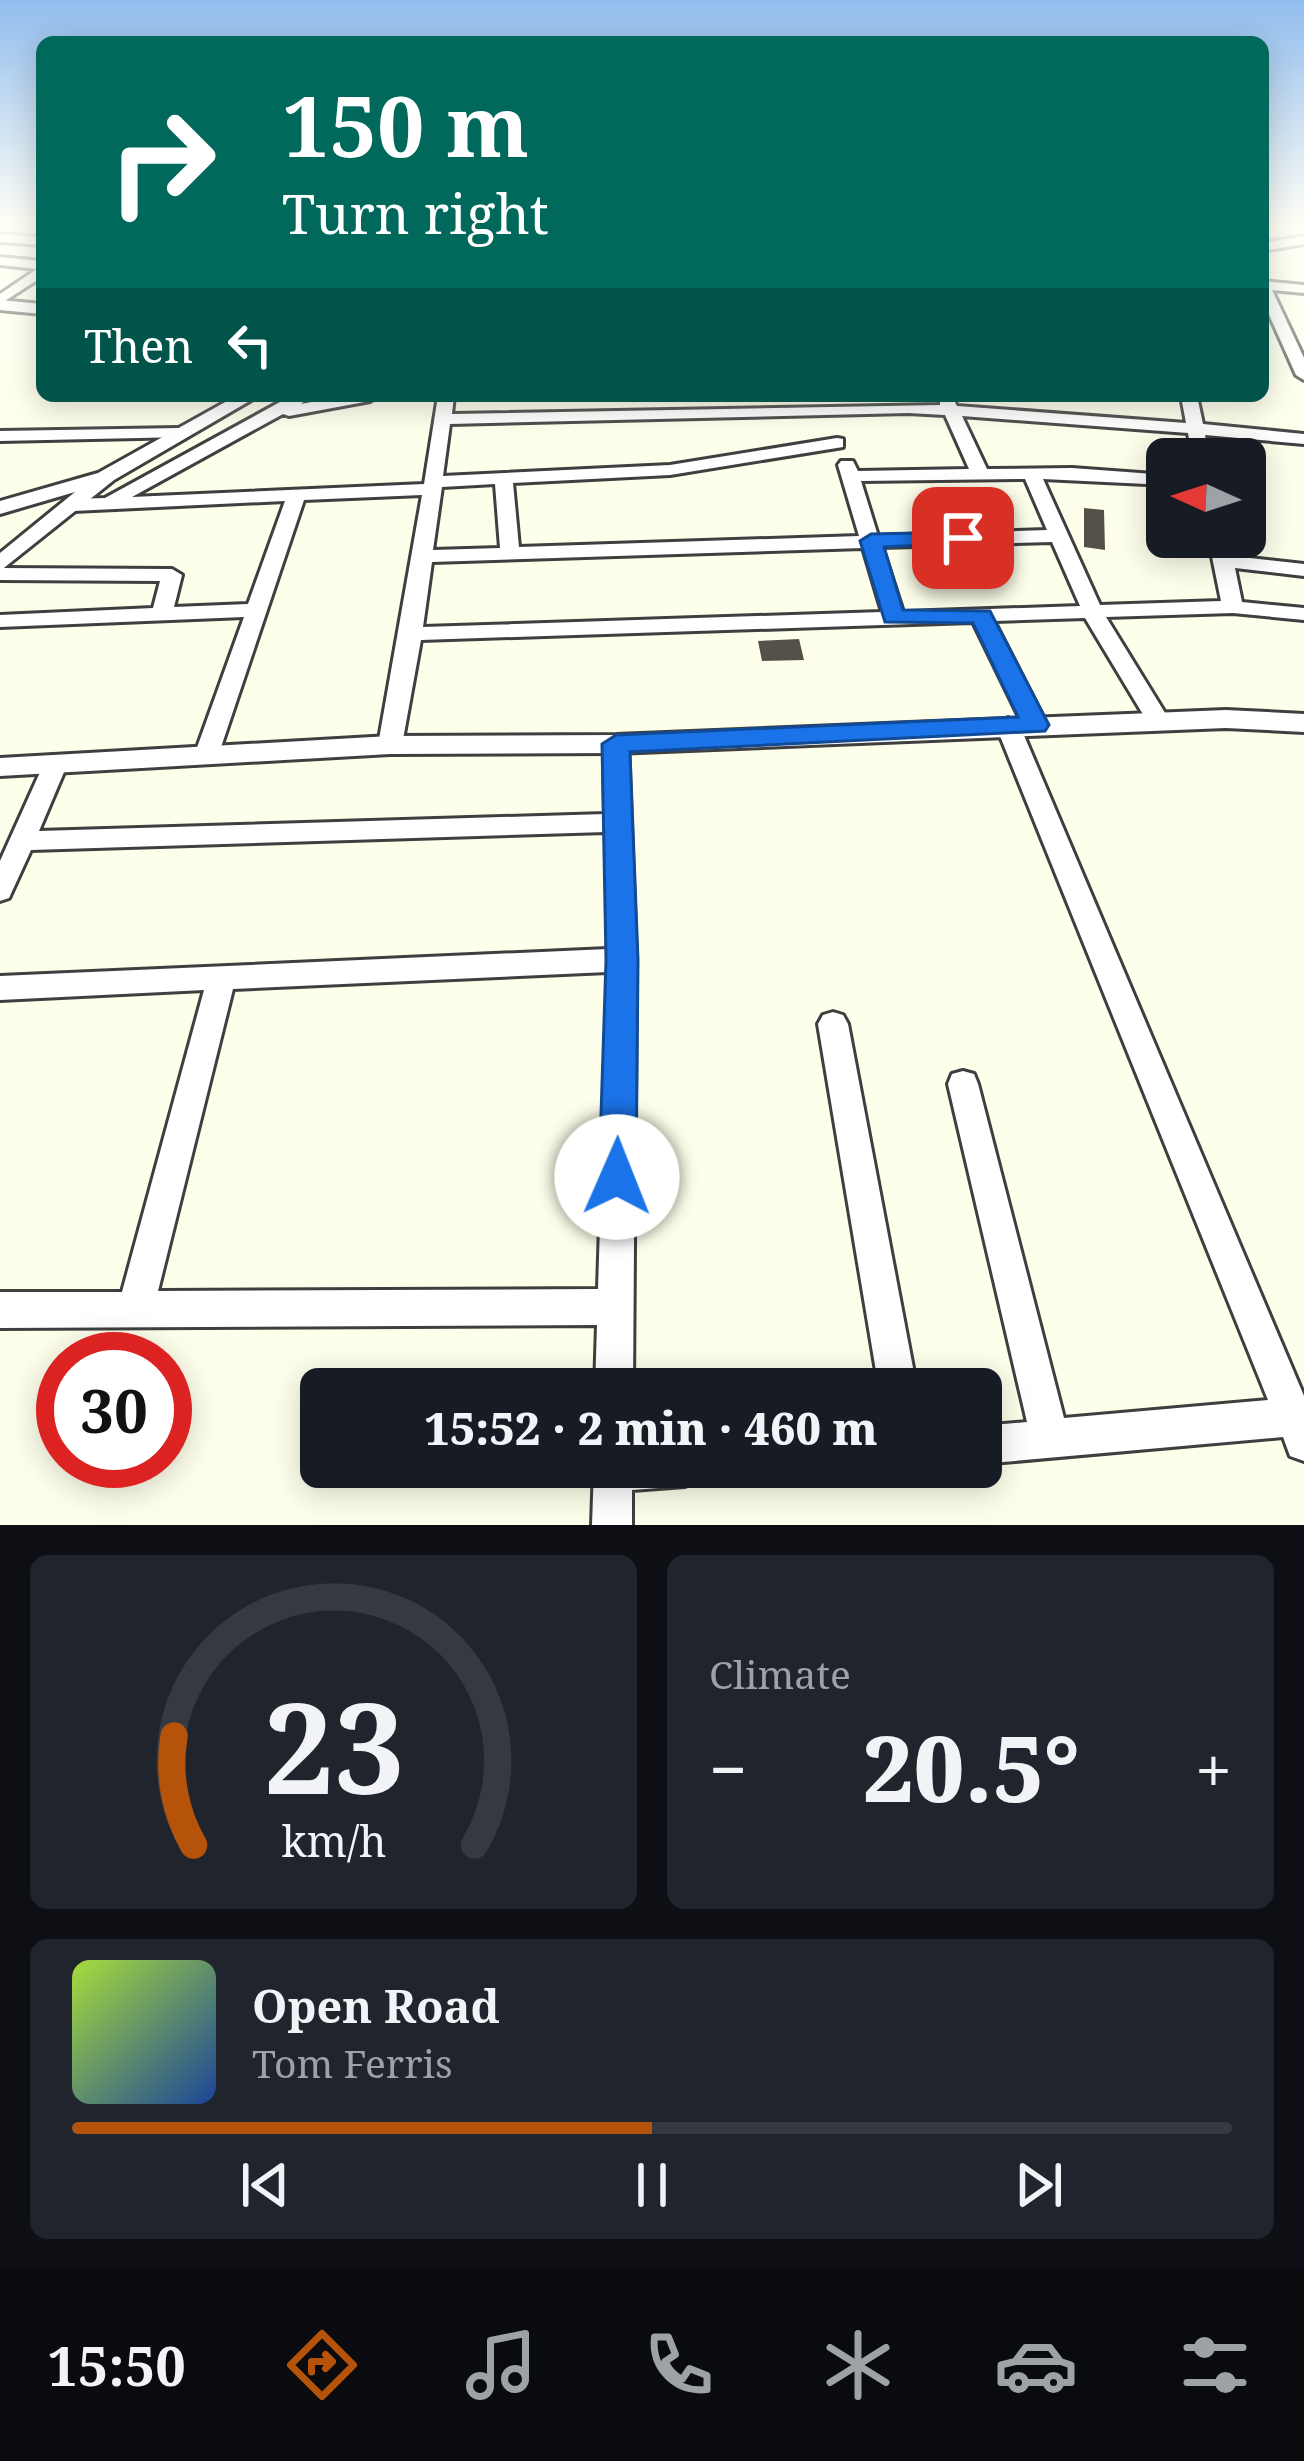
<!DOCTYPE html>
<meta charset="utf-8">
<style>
body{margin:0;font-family:"Noto Serif",serif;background:#20242c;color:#f1f3f6;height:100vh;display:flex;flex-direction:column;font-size:45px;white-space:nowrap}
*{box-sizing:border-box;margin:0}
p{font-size:39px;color:#9ea1a6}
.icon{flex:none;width:66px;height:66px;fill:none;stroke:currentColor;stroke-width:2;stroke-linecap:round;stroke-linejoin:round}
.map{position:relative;height:1525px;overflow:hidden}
.details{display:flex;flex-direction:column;gap:30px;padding:30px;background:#0d0f14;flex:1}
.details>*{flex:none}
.top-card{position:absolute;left:36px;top:36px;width:1233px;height:366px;border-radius:18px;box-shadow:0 6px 30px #0003;background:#00695c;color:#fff;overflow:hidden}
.needle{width:78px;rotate:273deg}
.buttons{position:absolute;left:1146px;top:438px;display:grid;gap:24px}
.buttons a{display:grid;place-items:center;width:120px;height:120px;border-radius:18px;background:#171b24;box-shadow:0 6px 30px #0003;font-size:60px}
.speed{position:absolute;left:36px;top:1332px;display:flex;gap:24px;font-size:60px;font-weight:700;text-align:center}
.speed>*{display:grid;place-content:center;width:156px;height:156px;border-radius:50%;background:#171b24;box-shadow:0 6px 30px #0003;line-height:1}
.speed .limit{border:18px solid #d22;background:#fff;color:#111}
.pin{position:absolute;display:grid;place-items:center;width:102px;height:102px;color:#fff;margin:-51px;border-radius:24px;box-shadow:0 6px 18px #0006}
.me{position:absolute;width:132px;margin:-66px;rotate:1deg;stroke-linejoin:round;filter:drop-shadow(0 0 9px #0008)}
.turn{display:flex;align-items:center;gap:42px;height:252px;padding:0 48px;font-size:54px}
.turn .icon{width:156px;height:156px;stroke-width:2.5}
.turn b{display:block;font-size:84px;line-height:102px}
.then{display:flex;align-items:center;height:114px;padding:0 48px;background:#0003;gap:24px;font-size:45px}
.big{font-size:90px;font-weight:800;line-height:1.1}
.details .card{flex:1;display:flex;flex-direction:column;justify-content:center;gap:18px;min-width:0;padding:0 42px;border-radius:18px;background:#20242c}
.details .dial{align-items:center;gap:0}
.dial svg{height:312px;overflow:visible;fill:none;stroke:#363941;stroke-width:7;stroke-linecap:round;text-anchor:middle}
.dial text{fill:#f1f3f6;stroke:none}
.song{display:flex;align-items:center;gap:36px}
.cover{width:144px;height:144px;border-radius:18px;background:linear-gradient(135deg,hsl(80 70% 55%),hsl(220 70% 35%))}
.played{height:12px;border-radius:6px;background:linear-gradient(90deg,#b45309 50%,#363941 50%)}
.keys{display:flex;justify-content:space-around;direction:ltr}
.heat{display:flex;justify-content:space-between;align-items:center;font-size:66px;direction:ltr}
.details .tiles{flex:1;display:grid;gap:30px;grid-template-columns:1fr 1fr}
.card:last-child{grid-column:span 2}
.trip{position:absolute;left:300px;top:1368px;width:702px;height:120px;border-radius:18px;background:#171b24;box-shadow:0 6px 30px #0003;font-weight:800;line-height:120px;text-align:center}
.tab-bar{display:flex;height:192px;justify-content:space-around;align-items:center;background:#090b0e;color:#9ea1a6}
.tab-bar .icon{width:84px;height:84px}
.tab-bar .on{color:#b45309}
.tab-bar b{font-size:54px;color:#f1f3f6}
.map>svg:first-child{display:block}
.building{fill:#555048}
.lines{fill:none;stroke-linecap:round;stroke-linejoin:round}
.minor-casing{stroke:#3f3f3f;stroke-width:6}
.tertiary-casing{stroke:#3f3f3f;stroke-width:6}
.minor{fill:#fff;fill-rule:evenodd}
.tertiary{fill:#fff;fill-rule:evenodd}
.route{fill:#1a73e8;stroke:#114b97;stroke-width:3}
</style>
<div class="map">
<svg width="1304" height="1525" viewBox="0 0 1304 1525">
<rect width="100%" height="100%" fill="#feffeb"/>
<path class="building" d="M1084 508 1104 510 1105 550 1084 547Z
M799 639 804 660 762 661 758 641Z"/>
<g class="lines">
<g class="minor-casing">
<path id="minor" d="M0 234 42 237V245L0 242Z
M1304 236V244L1263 251V243Z
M0 257 42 261V277L0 304V294L37 269 0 265Z
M1263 281 1304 285V293L1272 290 1304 358V380L1296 375 1263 301Z
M291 396H311L301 404 344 396H378L370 401 289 416 283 414 132 497 424 484 438 396H454L452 414 940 405V396H952L957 406 1186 423 1181 396H1197L1203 424 1304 434V444L1205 435 1210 459H1192L1188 433 962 416 987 469 1072 468 1167 475V485L1043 479 1100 605 1221 601 1208 537H1228L1232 556 1304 564V576L1235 568 1242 602 1304 608V620L1233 613 1106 617 1170 721 1158 729 1150 726 1085 618 994 621 1047 725 1035 733 1023 725 973 622 421 640 402 745 390 753 378 745 422 495 304 500 218 756 206 764 194 756 244 617 0 627V615L153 608 160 581 0 580V568L172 569 182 575 174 607 248 604 285 501 73 511 64 505 73 499 105 498ZM908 413 945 415 969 469 858 471 853 461H841L838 465 859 536 519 547 513 483 670 475 843 447V439L837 438 670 465 443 476 450 424ZM1025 479 1047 530 878 536 861 481ZM495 484 500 548 433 550 442 487ZM1052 542 1080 606 903 612 882 547ZM863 548 882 612 423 627 432 562Z
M179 428 188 433 185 437 0 441V431Z
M1008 718 1020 726 1304 1396V1461L1290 1456 1283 1437 981 1464V1426L1027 1422 948 1084 952 1074 963 1071 974 1074 978 1084 1064 1418 1268 1400 996 726Z
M616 736 628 744 636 960 633 1389H595L597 1325 0 1328V1292H122L204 990 0 1000V976L608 949 606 832 31 850 9 898 0 901V861L46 759 55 757 67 765 39 831 605 814 604 744ZM608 972 598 1289 158 1291 233 989Z
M833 1012 843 1015 848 1024 917 1389H879L818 1024 823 1015Z
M594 1467H704L699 1481 685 1486 632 1490V1525H592Z"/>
</g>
<g class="tertiary-casing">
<path id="tertiary" d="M0 300 42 304V314L0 310Z
M236 396H258L114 480 0 571V553L75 492 0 514V501L98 473Z
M1226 710 1304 714V732L1226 728 616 753 390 754 0 776V758L390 736 616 735Z"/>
</g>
<use href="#minor" class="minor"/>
<use href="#tertiary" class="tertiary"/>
</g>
<linearGradient id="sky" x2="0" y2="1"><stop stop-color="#91bdee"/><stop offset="0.51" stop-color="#fffff6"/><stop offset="1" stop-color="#fffff6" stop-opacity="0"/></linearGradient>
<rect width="1304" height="441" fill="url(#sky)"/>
<path class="route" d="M963 532 971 534V543L884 547 903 610 990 611 1049 725 1045 731 630 752 638 960 636 1177 631 1189 617 1195 604 1189 599 1177 606 960 602 744 616 735 1018 717 973 623 885 622 860 541 871 534Z"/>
</svg>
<div class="buttons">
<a><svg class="needle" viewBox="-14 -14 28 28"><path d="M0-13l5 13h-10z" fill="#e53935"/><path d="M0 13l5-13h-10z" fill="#9ea1a6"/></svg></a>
</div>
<div class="speed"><div class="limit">30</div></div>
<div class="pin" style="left:963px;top:538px;background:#d93025"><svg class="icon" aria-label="arrive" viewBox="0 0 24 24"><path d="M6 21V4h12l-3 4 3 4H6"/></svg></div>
<svg class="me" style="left:617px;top:1177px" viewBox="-20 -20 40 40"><circle r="19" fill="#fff"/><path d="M0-13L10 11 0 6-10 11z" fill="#1a73e8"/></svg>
<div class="trip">15:52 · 2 min · 460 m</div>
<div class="top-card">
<div class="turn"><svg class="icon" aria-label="right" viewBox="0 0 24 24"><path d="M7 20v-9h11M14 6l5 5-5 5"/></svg><div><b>150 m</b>Turn right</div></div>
<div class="then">Then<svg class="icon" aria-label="left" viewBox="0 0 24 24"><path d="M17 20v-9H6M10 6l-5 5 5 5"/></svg></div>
</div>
</div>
<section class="details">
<div class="tiles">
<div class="card dial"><svg viewBox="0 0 100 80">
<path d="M14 69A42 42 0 1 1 86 69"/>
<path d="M14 69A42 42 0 0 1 9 41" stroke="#b45309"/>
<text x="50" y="56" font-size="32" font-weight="700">23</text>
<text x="50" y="72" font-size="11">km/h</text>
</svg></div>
<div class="card"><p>Climate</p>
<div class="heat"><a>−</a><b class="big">20.5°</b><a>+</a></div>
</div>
<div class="card">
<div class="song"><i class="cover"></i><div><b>Open Road</b><p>Tom Ferris</p></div></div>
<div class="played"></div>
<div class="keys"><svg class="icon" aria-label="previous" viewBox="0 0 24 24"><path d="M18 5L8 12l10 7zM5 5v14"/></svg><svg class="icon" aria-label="pause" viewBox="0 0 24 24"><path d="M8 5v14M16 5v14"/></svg><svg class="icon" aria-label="next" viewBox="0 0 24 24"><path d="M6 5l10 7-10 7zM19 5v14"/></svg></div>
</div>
</div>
</section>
<nav class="tab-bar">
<b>15:50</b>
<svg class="icon on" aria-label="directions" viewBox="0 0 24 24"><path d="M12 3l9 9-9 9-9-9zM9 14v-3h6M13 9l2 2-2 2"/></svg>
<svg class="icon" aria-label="music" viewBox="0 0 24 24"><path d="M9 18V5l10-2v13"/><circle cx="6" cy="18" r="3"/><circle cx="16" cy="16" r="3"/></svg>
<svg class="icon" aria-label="phone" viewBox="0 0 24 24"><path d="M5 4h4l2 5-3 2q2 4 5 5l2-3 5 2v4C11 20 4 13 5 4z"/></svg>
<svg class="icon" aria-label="climate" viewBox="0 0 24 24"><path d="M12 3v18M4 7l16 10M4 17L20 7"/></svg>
<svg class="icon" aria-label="car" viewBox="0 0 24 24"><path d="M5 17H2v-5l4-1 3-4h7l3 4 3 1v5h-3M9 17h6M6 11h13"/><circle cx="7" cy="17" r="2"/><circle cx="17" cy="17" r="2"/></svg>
<svg class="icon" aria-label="filters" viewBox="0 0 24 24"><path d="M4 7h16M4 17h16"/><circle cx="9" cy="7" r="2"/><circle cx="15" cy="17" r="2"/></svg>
</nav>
